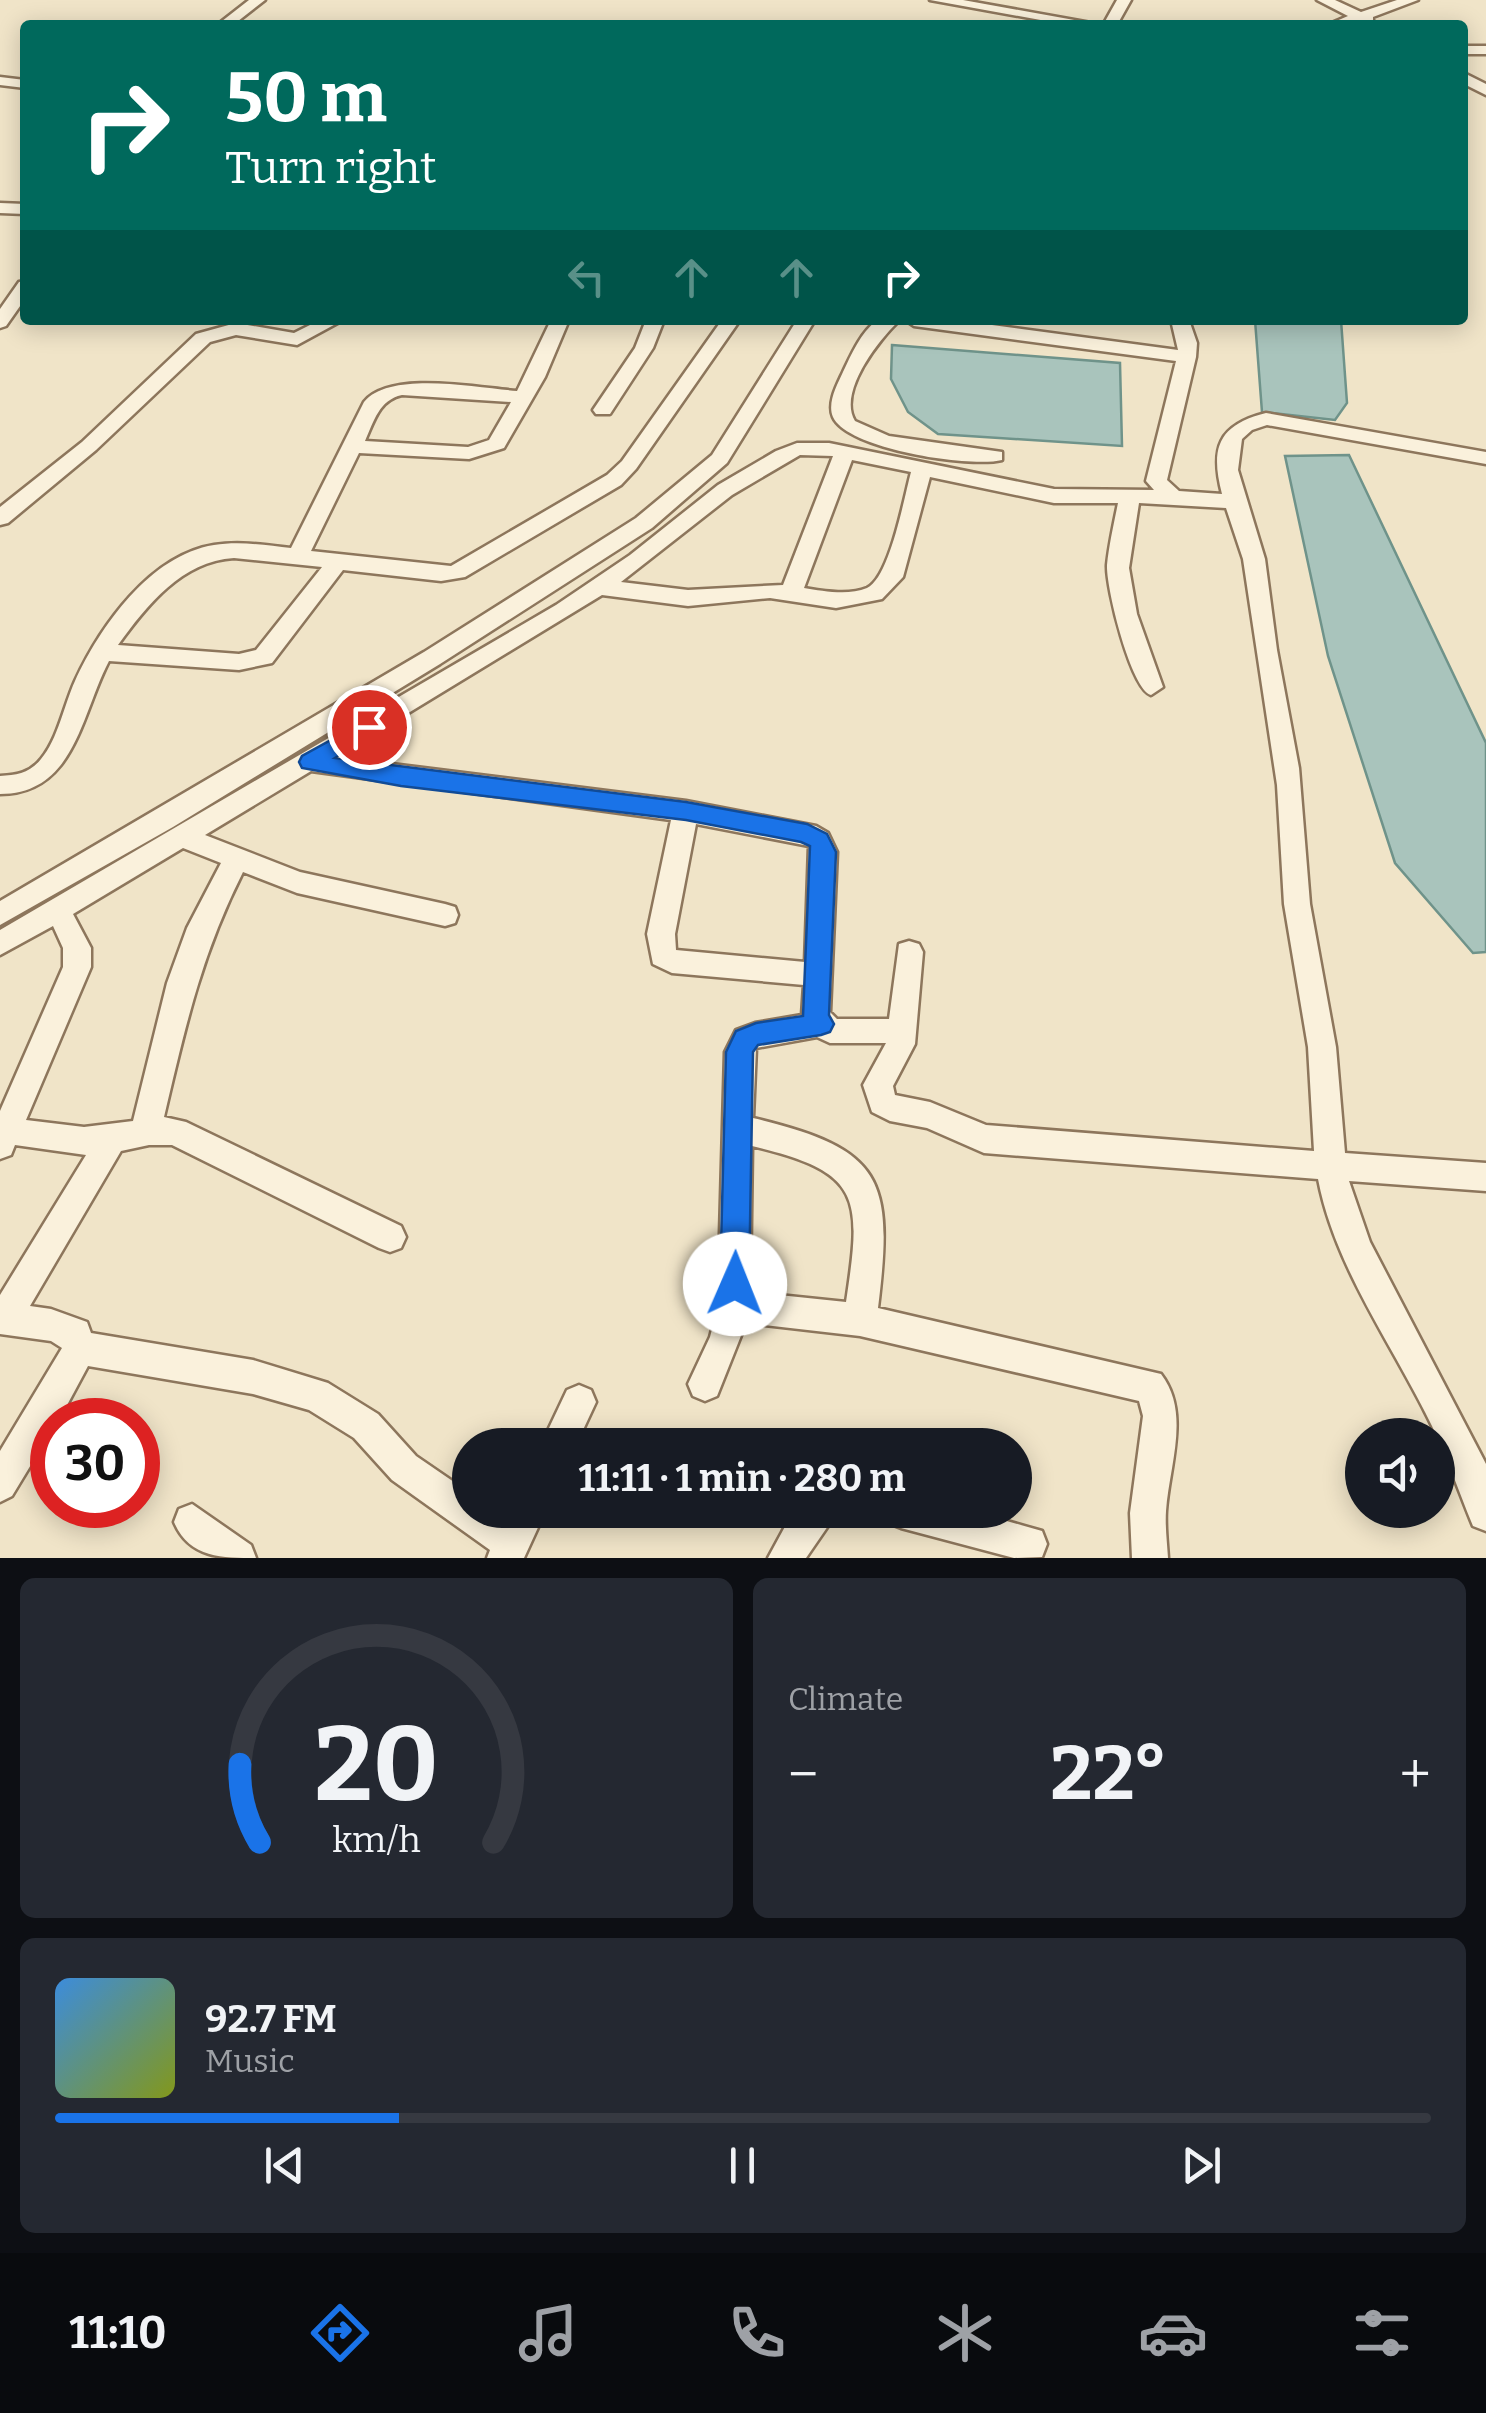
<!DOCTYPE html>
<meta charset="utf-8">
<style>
body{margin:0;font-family:Bitter,serif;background:#242831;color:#f1f3f6;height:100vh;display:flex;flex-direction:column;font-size:38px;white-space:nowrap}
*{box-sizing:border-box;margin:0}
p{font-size:32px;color:#9ea1a6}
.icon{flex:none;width:55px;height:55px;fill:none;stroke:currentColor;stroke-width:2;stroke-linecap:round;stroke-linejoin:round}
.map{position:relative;height:1558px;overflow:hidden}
.side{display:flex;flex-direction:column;gap:20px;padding:20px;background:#0d0f14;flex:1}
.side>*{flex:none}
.top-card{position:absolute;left:20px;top:20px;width:1448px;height:305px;border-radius:10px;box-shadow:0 5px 25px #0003;background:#00695c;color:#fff;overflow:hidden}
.fabs{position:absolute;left:1345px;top:1418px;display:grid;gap:20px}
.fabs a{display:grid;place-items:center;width:110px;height:110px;border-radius:50%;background:#171b24;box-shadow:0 5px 25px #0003;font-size:50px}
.speed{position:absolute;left:30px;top:1398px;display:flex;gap:20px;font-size:50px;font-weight:700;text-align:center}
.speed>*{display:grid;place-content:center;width:130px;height:130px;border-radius:50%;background:#171b24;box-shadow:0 5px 25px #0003;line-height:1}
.speed .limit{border:15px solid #d22;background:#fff;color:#111}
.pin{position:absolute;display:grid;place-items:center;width:85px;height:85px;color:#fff;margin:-42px;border:5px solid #fff;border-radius:50%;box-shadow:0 2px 10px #0007}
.me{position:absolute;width:110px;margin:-55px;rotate:1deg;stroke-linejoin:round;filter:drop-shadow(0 0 8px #0008)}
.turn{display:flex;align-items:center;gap:35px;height:210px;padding:0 40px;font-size:45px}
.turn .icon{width:130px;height:130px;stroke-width:2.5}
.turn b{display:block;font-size:70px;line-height:85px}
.lanes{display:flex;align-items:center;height:95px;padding:0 40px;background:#0003;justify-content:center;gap:50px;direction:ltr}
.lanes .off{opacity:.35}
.big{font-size:75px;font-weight:700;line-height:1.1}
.side .widget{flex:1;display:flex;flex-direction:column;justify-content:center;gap:15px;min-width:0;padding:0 35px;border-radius:15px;background:#242831}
.side .dial{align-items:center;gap:0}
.dial svg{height:260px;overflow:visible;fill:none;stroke:#363941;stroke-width:7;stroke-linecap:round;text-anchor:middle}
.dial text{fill:#f1f3f6;stroke:none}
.song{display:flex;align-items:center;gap:30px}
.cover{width:120px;height:120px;border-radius:15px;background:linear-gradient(135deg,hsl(210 70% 55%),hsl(70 70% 35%))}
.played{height:10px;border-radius:5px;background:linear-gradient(90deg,#1a73e8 25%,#363941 25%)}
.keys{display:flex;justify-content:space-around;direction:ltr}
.heat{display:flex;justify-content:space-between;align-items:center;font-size:55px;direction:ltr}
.side .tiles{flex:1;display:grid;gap:20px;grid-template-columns:1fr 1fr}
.widget:last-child{grid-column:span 2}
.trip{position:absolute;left:452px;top:1428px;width:580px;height:100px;border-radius:50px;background:#171b24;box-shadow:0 5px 25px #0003;font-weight:700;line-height:100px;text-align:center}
.tab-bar{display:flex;height:160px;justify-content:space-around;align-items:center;background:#090b0e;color:#9ea1a6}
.tab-bar .icon{width:70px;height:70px}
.tab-bar .current{color:#1a73e8}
.tab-bar b{font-size:45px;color:#f1f3f6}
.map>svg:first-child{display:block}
.water{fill:#a9c4bc;stroke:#6f938a;stroke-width:2.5}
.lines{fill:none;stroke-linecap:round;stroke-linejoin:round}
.street-casing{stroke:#8d765c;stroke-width:5}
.street{fill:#faf1dc;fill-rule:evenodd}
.route{fill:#1a73e8;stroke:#114b97;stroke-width:2.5}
</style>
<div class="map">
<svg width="1486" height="1558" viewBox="0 0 1486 1558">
<rect width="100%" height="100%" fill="#f0e4c8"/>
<path class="water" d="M1255 320H1341L1347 403 1335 420 1262 412Z
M892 345 1120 363 1122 446 938 434 908 412 891 379Z
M1349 455 1486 743V952L1473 953 1395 863 1328 656 1285 456Z"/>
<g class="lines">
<g class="street-casing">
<path id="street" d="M249 0H265L233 25H217Z
M930 0H963L1102 25H1068Z
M1117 0H1131L1117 25H1103Z
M1317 0H1335L1361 12 1397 0H1418L1373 17V23L1327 25 1348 16Z
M1462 46H1486V54H1462Z
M1462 72 1486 84V95L1462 83Z
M0 77 25 80V88L0 85Z
M0 203 25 204V214L0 213Z
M25 281V299L6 326 0 328V309L19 282Z
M320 320H343L297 345 236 335 210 342 96 450 8 523 0 525V507L82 442 196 334 236 323 294 333Z
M551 320H569L545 377 504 448 469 459 359 453 311 551 451 566 607 475 622 461 722 320H740L636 469 621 485 465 577 441 581 343 570 272 663 239 670 109 661C81 714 75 794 0 794V776C17 775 30 773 41 759 58 739 64 705 75 681 100 627 150 555 214 545 239 541 266 545 291 548L364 402C390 370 478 388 517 391ZM402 395 511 402 489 440 468 447 365 441C374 421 379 400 402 395ZM234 558 322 567 256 650 239 654 118 645C147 605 182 561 234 558Z
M646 320H664L653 348 610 414H596L593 410 635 348Z
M797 320H815L727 463 652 528 440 664 173 827 0 925V901L424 652 636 518 712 455Z
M877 320H900C880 338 837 392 855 421L889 436 1002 452V460C970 468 847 449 833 417 827 403 837 385 843 372 852 353 860 334 877 320Z
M905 320H955L1178 350 1171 320H1189L1197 343 1196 357 1167 480 1179 491 1222 494C1210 448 1218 425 1266 413L1486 452V464L1267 425 1252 430 1242 439 1238 470 1265 559 1277 650 1299 768 1310 904 1336 1047 1345 1153 1486 1163V1191L1349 1181 1370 1242 1486 1464V1531L1473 1526C1457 1487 1444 1448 1425 1412 1387 1337 1334 1263 1318 1179L984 1153 927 1128 890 1121 872 1112 863 1085 886 1043H830L817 1037 756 1048 753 1118C883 1149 894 1178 878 1308L1161 1374C1191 1413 1169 1466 1166 1511 1165 1526 1167 1542 1168 1558H1132L1130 1513 1143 1416 1139 1401 860 1336 746 1323 717 1396 705 1401 693 1396 688 1384 710 1337 718 1306 725 1052 736 1030 755 1023 802 1015 804 985 672 973 653 964 647 934 671 820 311 771 205 835 300 872 445 904 455 907 458 915 455 923 445 926 297 893 243 872C201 955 185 1028 164 1117L186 1122 401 1226 406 1237 401 1248 390 1252 379 1248 172 1145H149L121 1151 30 1306 51 1309 87 1322 91 1333 253 1360 328 1383 378 1414 416 1456 470 1493V1510H495L506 1517 509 1510H546L524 1558H487L490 1550 392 1480 354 1438 309 1410 253 1394 88 1366 59 1420H52V1430L12 1496 0 1502V1451L62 1348 51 1341 0 1334V1295L86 1155 15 1145 11 1155 0 1159V1111L63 967V948L53 926 0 955V930L556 605 630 555 718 485 776 451 797 443H829L1054 489 1154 490 1146 481 1176 361 914 326ZM800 455 833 456 783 585 688 590 621 582 732 495ZM852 460 911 472C904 498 890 577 867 588 848 596 823 591 804 588ZM930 477 1054 503H1118C1114 523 1109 545 1107 565 1106 588 1131 689 1151 695L1163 687 1137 614 1129 568 1139 503 1226 508 1243 559 1277 785 1284 904 1308 1047 1314 1151 986 1125 930 1102 895 1095 893 1086 915 1044 923 952 919 944 909 941 899 944 889 1019H837L830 1012 837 852 828 833 816 826 686 801 336 757 602 595 688 606 770 598 836 608 882 599 903 577ZM696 824 809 846 805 962 676 950 675 934ZM183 848 221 863 187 928 167 983 133 1121 84 1127 26 1120 91 967V948L73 914ZM752 1146C862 1172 862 1196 846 1302L750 1292Z
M579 1385 591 1390 596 1402 576 1445H541L567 1390Z
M192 1504 251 1545 256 1558C222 1558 189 1558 174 1522L179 1509Z
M794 1510H839L806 1558H768Z
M883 1510H968L1042 1531 1047 1544 1042 1557 1014 1558 901 1528 888 1523Z"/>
</g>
<use href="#street" class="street"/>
</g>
<path class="route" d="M369 719 377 721 380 727 377 733 335 758 686 802 807 824 827 834 836 852 829 1015 834 1024 830 1032 821 1035 758 1045 753 1052 749 1284 745 1294 735 1298 724 1294 720 1284 726 1052 736 1031 756 1023 803 1016 810 846 801 842 686 820 401 786 302 768 299 762 302 756Z"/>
</svg>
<div class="fabs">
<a><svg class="icon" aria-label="sound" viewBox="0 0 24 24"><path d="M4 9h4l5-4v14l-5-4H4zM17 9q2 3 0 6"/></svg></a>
</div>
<div class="speed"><div class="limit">30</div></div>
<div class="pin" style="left:369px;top:727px;background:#d93025"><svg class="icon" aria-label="arrive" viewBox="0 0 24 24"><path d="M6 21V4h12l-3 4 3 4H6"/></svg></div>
<svg class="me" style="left:735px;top:1284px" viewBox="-20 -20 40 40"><circle r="19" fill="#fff"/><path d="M0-13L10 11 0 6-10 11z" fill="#1a73e8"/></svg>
<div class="trip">11:11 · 1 min · 280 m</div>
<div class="top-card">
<div class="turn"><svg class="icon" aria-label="right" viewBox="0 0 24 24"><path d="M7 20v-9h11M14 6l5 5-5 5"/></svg><div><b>50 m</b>Turn right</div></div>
<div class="lanes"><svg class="icon off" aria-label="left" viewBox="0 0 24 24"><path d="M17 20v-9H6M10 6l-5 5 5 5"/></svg><svg class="icon off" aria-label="ahead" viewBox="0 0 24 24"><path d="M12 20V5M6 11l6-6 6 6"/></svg><svg class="icon off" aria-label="ahead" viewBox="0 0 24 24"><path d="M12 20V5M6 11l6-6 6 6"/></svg><svg class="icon" aria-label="right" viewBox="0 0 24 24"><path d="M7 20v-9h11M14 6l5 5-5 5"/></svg></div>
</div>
</div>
<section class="side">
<div class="tiles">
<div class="widget dial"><svg viewBox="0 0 100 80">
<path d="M14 69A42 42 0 1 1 86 69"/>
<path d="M14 69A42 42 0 0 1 8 45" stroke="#1a73e8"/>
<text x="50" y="56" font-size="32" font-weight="700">20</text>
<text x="50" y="72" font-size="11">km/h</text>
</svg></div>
<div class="widget"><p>Climate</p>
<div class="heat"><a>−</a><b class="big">22°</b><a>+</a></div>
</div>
<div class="widget">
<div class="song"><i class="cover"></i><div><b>92.7 FM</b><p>Music</p></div></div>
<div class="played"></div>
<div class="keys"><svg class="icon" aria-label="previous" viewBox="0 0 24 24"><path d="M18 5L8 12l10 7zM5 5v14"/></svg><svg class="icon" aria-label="pause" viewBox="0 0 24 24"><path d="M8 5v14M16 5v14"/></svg><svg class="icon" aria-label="next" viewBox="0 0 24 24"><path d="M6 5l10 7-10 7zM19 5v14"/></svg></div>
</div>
</div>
</section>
<nav class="tab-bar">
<b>11:10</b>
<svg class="icon current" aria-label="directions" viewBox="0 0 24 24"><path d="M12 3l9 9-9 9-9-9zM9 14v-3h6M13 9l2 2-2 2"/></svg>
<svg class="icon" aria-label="music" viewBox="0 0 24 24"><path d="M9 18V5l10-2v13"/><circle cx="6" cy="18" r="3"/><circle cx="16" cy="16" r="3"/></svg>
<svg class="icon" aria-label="phone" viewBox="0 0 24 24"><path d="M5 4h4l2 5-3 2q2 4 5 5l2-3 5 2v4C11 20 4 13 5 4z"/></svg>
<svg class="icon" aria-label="climate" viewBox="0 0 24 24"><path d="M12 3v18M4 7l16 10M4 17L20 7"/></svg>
<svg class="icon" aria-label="car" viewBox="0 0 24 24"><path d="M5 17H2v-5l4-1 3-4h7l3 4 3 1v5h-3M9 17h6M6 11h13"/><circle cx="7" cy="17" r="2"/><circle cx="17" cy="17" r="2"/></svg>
<svg class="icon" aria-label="filters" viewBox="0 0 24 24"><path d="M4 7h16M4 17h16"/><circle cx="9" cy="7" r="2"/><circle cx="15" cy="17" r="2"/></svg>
</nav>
